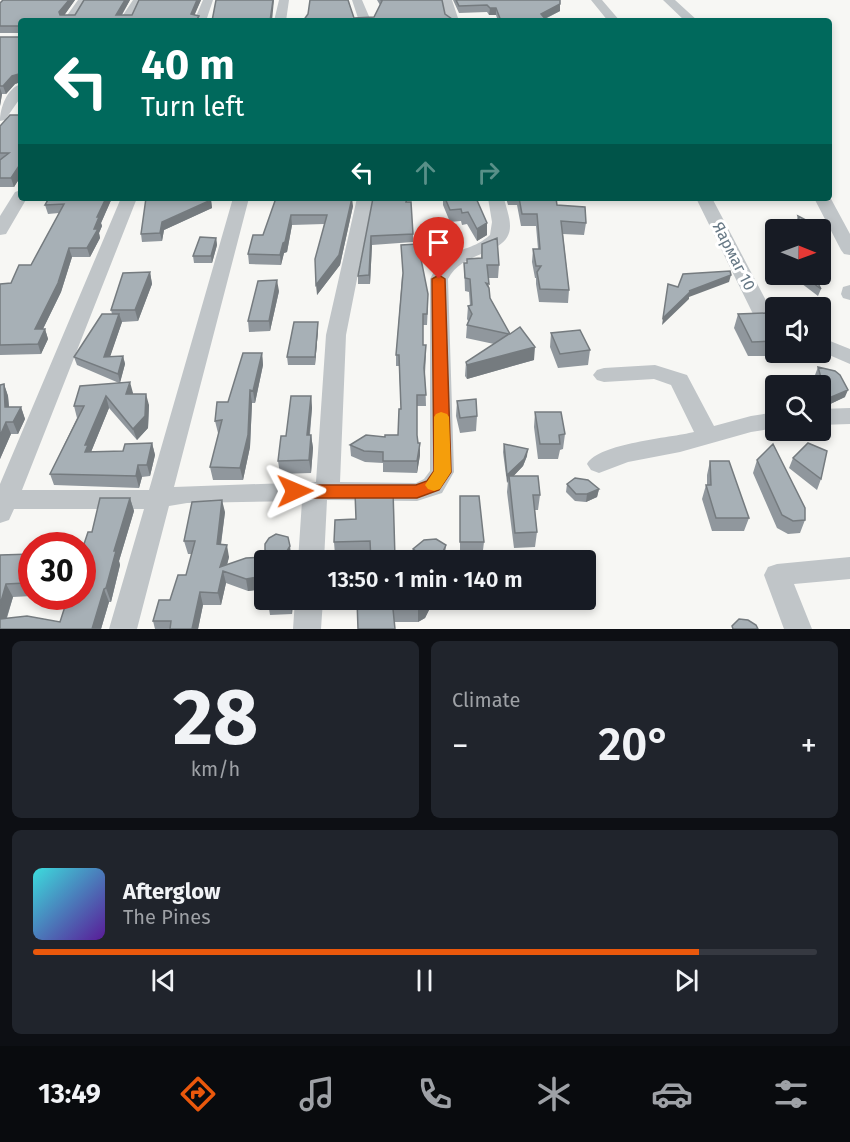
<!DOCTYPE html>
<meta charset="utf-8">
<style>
body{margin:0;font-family:"Fira Sans",sans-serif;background:#20242c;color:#f1f3f6;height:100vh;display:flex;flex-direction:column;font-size:22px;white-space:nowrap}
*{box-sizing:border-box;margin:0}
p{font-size:20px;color:#9ea1a6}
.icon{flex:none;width:33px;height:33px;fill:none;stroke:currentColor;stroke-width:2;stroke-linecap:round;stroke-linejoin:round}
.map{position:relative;height:629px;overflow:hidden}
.side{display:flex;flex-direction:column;gap:12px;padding:12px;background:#0d0f14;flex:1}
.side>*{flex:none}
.banner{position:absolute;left:18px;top:18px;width:814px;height:183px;border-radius:6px;box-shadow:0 3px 9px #0003;background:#00695c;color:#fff;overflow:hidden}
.needle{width:39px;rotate:91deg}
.controls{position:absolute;left:765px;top:219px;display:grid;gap:12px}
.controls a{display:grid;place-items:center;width:66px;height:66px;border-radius:6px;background:#171b24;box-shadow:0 3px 9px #0003;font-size:30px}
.speed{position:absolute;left:18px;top:532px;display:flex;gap:12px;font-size:30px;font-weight:700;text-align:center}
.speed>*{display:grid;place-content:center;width:78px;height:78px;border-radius:50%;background:#171b24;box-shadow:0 3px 9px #0003;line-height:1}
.speed .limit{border:9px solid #d22;background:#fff;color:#111}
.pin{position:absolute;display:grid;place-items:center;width:51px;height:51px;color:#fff;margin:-62px -26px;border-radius:50% 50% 50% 0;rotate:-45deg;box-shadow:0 0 6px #0007}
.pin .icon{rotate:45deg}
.me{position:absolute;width:66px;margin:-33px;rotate:89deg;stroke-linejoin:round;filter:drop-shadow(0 0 4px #0008)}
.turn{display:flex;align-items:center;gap:21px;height:126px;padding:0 24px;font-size:27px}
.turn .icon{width:78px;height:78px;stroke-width:2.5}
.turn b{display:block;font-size:42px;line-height:51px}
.lanes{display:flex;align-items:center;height:57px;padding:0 24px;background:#0003;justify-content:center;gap:30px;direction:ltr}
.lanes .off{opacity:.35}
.big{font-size:45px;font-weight:600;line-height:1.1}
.side .widget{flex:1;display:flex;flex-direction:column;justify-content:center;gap:9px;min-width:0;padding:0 21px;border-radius:9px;background:#20242c}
.side .dial{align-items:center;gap:0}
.dial b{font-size:78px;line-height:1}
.song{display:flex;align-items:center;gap:18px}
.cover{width:72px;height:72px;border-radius:9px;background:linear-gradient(135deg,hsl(180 70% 55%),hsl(270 70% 35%))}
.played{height:6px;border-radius:3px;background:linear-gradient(90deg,#ea580c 85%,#363941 85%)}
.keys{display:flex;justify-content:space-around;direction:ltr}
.heat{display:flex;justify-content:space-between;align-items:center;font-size:33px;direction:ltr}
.side .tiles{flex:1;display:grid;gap:12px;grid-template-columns:1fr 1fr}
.widget:last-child{grid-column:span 2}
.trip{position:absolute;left:254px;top:550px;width:342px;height:60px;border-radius:6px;background:#171b24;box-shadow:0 3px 9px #0003;font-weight:600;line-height:60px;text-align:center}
.tabs{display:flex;height:96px;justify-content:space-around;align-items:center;background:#090b0e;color:#9ea1a6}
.tabs .icon{width:42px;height:42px}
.tabs .on{color:#ea580c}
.tabs b{font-size:27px;color:#f1f3f6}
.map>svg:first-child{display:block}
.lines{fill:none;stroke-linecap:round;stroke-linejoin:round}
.minor{fill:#c0c5c8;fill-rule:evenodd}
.wall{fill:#90979d}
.shaded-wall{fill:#757b7f}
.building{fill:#a7b0b6;stroke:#757b7f;stroke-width:1.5}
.route{fill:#ea580c;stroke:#983908;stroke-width:1.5}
.slow{fill:#f59e0b}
.labels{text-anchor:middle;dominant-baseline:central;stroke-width:6;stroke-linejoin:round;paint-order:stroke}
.street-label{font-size:16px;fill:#667885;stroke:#fff}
</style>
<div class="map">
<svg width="850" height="629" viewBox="0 0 850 629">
<rect width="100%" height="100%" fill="#f7f7f4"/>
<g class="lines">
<path class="minor" d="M78 0H89L75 21H63Z
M133 0H143L131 21H119Z
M203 0H213L206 21H194Z
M279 0H289L286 21H274Z
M352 0H362L371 21H359Z
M442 0H452L459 21H447Z
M591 0H602L620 21H608Z
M663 0H675L698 21H685Z
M21 84V97L5 120 0 121C0 108 7 88 21 84Z
M21 190V198H27L6 234 0 235V216L15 192Z
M830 197 850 234V255L844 254 841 250 814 198Z
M121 198H137L22 490H149L233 198H249L174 487 316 482 326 335 357 198H373L346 335 340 482 416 483 424 479 430 471V279C448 243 466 256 490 235L492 222 488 198H504C506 207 510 217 510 226 510 256 463 249 448 279L454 472 442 493 417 501 327 500 324 561H298L302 501 187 503 169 506 137 629H109L144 509H14L9 520 0 523V484Z
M696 198H712L771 310 776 312V326L756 318 753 314Z
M850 285V300L843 298 841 294 843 287Z
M820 337 850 349V364L820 351Z
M655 365 687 375 714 426 751 416 776 412V428L751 432 680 452 628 462 599 473 591 470 587 464C599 443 670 438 694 432L671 385 654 379 604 382 597 380 593 375 597 370 604 368Z
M850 408V424L820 425V409Z
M850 557V579L794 584 812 629H784L764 575 768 567 777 564Z
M295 600H323L321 629H293Z"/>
</g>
<path class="wall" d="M3 0H75L64 15H75L84 0H130L122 15H132L201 0 194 15 15 84 6 94H2L0 106V37H20L21 33H0V3Z
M310 0H348V3L354 18 374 17 380 5 377 0H442L445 14 452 19V21H303L308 14Z
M453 0H560V11L545 19 547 21H498L496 15H489L487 12 459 13Z
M21 115V176L14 187H0V126Z
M49 198H112L101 223 102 226 99 233 100 238 90 257H72L61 292 43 329H45L48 339 41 354 0 355V284L11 283 31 265 59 213 48 214 45 205Z
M276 198 353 206 340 265 317 295 324 224 292 225 287 252 284 253 281 265 249 264 248 254 263 235Z
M373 198 407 202 413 234V242L372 245 370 284H358V276Z
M443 198H476L487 235 477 241 467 224 462 225 461 221 450 222 443 205Z
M506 198H556L557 205 586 223 584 235 563 234 569 290 568 303 539 302 536 284V278H535L532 262 533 249H538L536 226H521L517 205H508Z
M211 200 212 208 164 230 162 241 142 242 141 234Z
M798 216 825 230 824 248 822 255H820V230H798L796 222Z
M216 238 217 245 212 263H194L193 256Z
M482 244 499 265 498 278H488L490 298 510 334 534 360 467 379 465 376 466 362 494 344 466 338 467 325 468 321 467 319 468 306H470L469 292 465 291 464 263H467L481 258Z
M776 248V260L772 259Z
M150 272 152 284 138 321 122 322 110 356H123L125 364 120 382 133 393V394L149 405 148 428 137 440 109 408 91 452 123 451 152 443 155 455 150 476 142 477 139 488 54 485 50 474 77 418 74 406 119 383 77 365 74 357 112 314 111 310Z
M789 274H813L821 289 818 296Z
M402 276 428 305 427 325H423V345L426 356 425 374 426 406H417V436L418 443H420V455L417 473 383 472V463L365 462 351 456 350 445 398 435 401 409 399 366H396V355Z
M279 291 270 331 249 332 248 321Z
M738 314 776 332V352H777L776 356H748L734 328Z
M318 322V330L315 365H288L287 357Z
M551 333 590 350 588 365 558 368 550 347Z
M262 353 263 365 255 403H252L250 447 243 480H213L210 467 219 433H218L215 421Z
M818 367 845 397 826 406 820 398V386H819L815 375Z
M4 384 8 396 9 407H21L25 419 18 434H11L0 459V385Z
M311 396 312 408 310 435H311L313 448 311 473 280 474 278 461 286 436Z
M457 401 477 416 476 431 460 433 456 416Z
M535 412 565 434 563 449 560 450 558 459H538L534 427Z
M504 444 527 456 523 466 513 476 540 495 538 510H535L537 532 535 547 514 548 507 492 508 481 507 483 503 452Z
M793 458 821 479 817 490 789 468Z
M757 460 805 520 800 533 788 534 777 528 753 473Z
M710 461 749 518 744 531H712L702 499 706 485H707V475Z
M567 484 599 489 597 497 586 502 575 501 566 492Z
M393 490 395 561H371L370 554 335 555 334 542 356 519Z
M460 496 484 542 483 550H460Z
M130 498 134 511 119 561 120 565 111 602H109L101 629H0V555L32 554V596L13 597 7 618 60 622 92 532Z
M225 512 221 545 229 557 227 565 265 557 290 546 291 559 290 561H264L263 589 248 591 226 583 221 605H203L198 629H155L153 621 170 600 186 575 192 554H188L184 541Z
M413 549 445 553 442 561H419L413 557Z
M293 600 292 614 270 615 268 602Z
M357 600 430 608 425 618 418 622H394Z
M448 600H479L449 603Z
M550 600H580L579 607 550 606Z"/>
<path class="shaded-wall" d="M69 0H75L61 20 59 12Z
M125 0H130L118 21 116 15Z
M197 0H201L192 21 191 14Z
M273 0H274L272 21H270Z
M560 4V11L540 21 541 14Z
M490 8H496V15H489Z
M19 74 21 82 15 84 6 94 3 86 12 76Z
M0 88 2 94 0 106Z
M21 163V176L14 187 11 178Z
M106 198H112L101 223 102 226 99 233 100 238 90 257 87 248 94 229 97 217Z
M352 198 353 206 340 265 317 295 316 285Z
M211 200 212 208 164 230 162 241 160 233 162 222Z
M291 215 292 225 287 252 284 253 281 265 280 255Z
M487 223V235L477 241V229Z
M371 236 372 245 370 284 369 275Z
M216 238 217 245 212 263 211 256Z
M69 248 72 257 61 292 38 339 35 329Z
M150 272 152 284 138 321 135 310Z
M731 275 729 282 689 297V299L662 325 663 318 689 291Z
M277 280 279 291 270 331 269 321Z
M119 314 122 322 107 366 104 357Z
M318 322V330L315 365V357Z
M45 329 48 339 41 354 38 344Z
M535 347 534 360 467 379V365Z
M262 353 263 365 255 403 253 391Z
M123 356 125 364 120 383 118 374Z
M130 382 133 393 129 406 126 394Z
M4 384 8 396 10 419 5 407Z
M250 390 252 403 250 447 243 480 240 468Z
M848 390 845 397 826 406 829 398Z
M146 394 149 405 148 428 137 440 133 429Z
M106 396 109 408 91 452H85V445Z
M311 396 312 408 308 448 307 435Z
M21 407 25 419 18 434 13 422Z
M6 422 11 434 0 459V436Z
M311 435 313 448 311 473 309 460Z
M152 443 155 455 150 476 147 465Z
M420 443V455L417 473V461Z
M528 449 527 456 523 466 509 481V476L508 481 507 483V475Z
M138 465 142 477 139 488 136 476Z
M599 489 597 497 586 502 587 494Z
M130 498 134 511 119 561 120 565 111 602 106 588 114 551Z
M222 500 225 512 219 557 217 544Z
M227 545 229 557 225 572 223 571 226 583 221 605 218 593 220 567Z
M446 545 445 553 442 561H439Z
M290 546 291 559 290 561H281Z
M264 576V589L248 591 246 579Z
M28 577 32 584V596L26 583Z
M6 584 13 597 3 629 0 627V605Z
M104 589 109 602 101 629H92Z
M200 592 203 605 198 629H192Z
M290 600H293L292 614Z
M427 600H430V608L425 618 418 622V609Z"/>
<path class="building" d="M3 0H69L59 12 60 15H75L84 0H125L116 15H132L139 0H197L191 14 199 16 196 21H21V85L19 74 12 76 3 86H0V37H20L21 26H0V3Z
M216 0H273L270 21H212Z
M310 0H348L354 18 374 17 382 1 381 0H442L445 14 452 19H445L446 21H303L308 14Z
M456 0H560V4L541 14 547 21H501L496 8H490L487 5 459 6Z
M10 115H21V163L11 178H0V160L9 153H0V126Z
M49 198H106L97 217H99L94 229H98L87 248H69L58 283 35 329H45L38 344 0 345V284L11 283 19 265H31L64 204 45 205Z
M146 198H210L211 200 162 222 160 233 141 234Z
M276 198H352L339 255 316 285 315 259 327 215H291L285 242 283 243 280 255 248 254 253 235H263Z
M373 198H407L406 202H411L413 234 371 236 369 275 358 276Z
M445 198H476L487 223 477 229 468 212 462 213 461 209 450 210Z
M519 198H556L557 205 585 207 586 223 561 221 569 290 540 289 537 272 541 266H536L533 249H540L537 214H522Z
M798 216 825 230 824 248 820 247V230H803Z
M785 223 788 230H782Z
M200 237 216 238 211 256H193Z
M497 238 499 265H487L489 284 486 283 489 288 490 298 510 334 520 327 535 347 467 365 466 362 509 334 467 325 472 314 468 306 472 305 470 279 465 278 464 263H467V259L482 258V244Z
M418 244 428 294 427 314H423V345H426L424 368 426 395H417V435L418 443H420L417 461H383V452L364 451 350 445 366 435 385 437V435H398L399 409H401L399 355H396L403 273 401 245Z
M730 271 731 275 689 291H691L663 318 668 284 678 287 683 274Z
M150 272 135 310H111L123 273Z
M801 274H813L821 289Z
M277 280 269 321H248L258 281Z
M766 313 776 332V341L752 342 738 314Z
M102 314H119L104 357 123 356 118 374 74 357Z
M294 322H318L315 357H287Z
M580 330 590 350 560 354 551 333Z
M243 353H262L253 391 250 390 248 435 240 468 210 467 222 420 215 421 217 402H228Z
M818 367 835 371 840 375 848 390 829 398 819 384 822 381Z
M130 382 126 394H146L145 416 133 429 106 396 85 445H88L85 452 123 451 125 444 152 443 147 465H138L136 476 50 474 84 406H74L80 386Z
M4 384 5 407H21L13 422H6L0 436V385Z
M291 396H311L307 435H311L309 460 278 461 281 436H286Z
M476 399 477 416 460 418 457 401Z
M535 412H561L565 434 559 435 560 444H540Z
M808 443 827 451 821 479 793 458Z
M504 444 528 449 524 459 507 475Z
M773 444 805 508V520L793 521 782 515 757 460Z
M710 461H729L749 518H716L706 485H711Z
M509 476H538L540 495H533L537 532 515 533Z
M575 478 588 480 599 489 587 494H576L567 484Z
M393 490 395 558 375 559 377 561H371L370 541 334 542 335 520 356 519 355 492Z
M460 496H479L484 542H460Z
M100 498H130L114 551H116L106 588 104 589 92 629H0V619L27 616 60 622 68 597H82V550L88 532H92Z
M222 500 217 544 227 545 220 567 246 558 265 557V544L269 538 276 534 288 537 290 546 281 561H264V590L263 592 264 576 246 579 223 571 218 593 200 592 192 629H170L171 621H153L159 600H170L178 575H186L195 541H184L192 502Z
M436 539 446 545 439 560 427 559 413 549 424 540Z
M32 554V576L28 577 26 583 6 584 0 605V555Z
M578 557 579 561H550V559Z
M268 600H290V601L268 602Z
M357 600H427L425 605 418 609H393L395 629H358Z
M739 619 748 620 756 625 758 629H733L732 626Z"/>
<path class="route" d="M439 275 445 279 451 472 439 490 417 498H295L289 496 286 491 289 487 295 485H416L427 481 434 471 432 279Z"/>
<path class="slow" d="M441 412 447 414 449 417 451 472 440 489 434 491 428 489 425 485 434 471V417L436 414Z"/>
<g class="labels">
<g class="street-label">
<text transform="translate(734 256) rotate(63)">Яармаг 10</text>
</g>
</g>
</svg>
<div class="controls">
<a><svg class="needle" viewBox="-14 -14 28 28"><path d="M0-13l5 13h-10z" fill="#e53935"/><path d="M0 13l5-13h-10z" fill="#9ea1a6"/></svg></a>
<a><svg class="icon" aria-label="sound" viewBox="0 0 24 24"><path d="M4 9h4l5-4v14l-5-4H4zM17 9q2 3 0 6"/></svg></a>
<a><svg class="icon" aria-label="search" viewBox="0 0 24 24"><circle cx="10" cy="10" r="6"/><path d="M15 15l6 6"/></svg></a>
</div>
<div class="speed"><div class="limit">30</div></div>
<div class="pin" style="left:439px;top:279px;background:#d93025"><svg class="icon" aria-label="arrive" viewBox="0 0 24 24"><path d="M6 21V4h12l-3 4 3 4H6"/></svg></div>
<svg class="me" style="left:295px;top:491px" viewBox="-20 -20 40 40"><path d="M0-17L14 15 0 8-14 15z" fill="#ea580c" stroke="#fff" stroke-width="4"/></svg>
<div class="trip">13:50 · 1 min · 140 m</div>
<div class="banner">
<div class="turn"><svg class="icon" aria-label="left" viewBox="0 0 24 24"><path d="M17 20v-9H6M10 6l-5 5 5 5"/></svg><div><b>40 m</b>Turn left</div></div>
<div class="lanes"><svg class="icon" aria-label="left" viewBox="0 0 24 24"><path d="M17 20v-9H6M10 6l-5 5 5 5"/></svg><svg class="icon off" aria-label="ahead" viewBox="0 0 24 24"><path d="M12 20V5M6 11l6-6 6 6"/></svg><svg class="icon off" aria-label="right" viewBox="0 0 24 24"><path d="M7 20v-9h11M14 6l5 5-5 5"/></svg></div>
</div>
</div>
<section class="side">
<div class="tiles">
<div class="widget dial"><b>28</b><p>km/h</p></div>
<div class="widget"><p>Climate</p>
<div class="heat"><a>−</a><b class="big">20°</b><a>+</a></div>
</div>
<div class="widget">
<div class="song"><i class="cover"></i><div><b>Afterglow</b><p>The Pines</p></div></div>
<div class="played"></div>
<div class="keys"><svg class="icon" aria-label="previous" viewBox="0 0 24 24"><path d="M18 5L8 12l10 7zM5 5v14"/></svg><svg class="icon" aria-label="pause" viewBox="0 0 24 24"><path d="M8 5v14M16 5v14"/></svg><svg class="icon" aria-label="next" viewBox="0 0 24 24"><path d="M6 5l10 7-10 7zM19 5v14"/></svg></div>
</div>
</div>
</section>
<nav class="tabs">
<b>13:49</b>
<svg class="icon on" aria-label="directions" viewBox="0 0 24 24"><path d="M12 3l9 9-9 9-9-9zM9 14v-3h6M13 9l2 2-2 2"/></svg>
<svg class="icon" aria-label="music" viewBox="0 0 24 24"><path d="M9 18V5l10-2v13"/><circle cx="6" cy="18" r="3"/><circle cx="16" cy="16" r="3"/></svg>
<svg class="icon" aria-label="phone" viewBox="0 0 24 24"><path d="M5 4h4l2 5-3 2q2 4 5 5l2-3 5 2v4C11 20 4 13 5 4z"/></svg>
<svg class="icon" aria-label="climate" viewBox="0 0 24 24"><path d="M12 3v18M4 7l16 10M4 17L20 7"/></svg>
<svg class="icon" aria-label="car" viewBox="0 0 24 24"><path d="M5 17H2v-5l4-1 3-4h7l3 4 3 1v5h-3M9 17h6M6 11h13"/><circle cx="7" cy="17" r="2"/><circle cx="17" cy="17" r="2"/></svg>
<svg class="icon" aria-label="filters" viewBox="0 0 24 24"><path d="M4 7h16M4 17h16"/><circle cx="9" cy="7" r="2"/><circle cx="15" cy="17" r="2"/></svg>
</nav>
